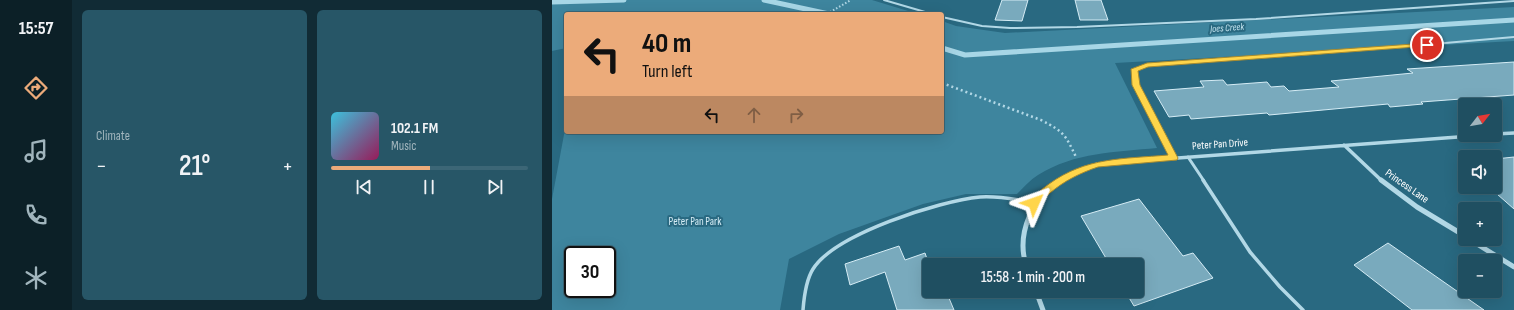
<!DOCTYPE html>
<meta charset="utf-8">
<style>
body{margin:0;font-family:"Sofia Sans Condensed",sans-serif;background:#275667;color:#f1f3f6;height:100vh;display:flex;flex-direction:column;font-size:15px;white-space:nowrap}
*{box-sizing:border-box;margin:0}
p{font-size:13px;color:#a1b5bd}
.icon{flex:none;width:22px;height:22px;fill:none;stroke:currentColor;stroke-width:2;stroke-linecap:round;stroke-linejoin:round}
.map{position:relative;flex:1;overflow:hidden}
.drawer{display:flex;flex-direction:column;gap:10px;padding:10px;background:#112b35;width:480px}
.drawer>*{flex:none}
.hud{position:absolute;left:12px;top:12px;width:380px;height:122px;border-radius:4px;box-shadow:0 4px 16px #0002,0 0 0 1px #3c6676;background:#ecab7a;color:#111;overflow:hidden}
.needle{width:26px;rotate:59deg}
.tools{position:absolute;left:906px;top:98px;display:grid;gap:8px}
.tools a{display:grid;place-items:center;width:44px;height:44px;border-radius:4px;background:#1f4f61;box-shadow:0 4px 16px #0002,0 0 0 1px #3c6676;font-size:20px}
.speed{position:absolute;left:12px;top:246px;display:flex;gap:8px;font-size:20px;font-weight:700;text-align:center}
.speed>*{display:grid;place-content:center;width:52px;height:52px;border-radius:50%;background:#1f4f61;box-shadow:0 4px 16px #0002,0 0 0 1px #3c6676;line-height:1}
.speed .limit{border:2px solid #111;border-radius:6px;background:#fff;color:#111}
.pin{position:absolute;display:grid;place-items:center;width:34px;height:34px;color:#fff;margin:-17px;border:2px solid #fff;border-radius:50%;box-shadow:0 1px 4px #0007}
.me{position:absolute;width:44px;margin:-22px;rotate:47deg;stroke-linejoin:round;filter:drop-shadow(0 0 3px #0008)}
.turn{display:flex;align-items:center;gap:14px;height:84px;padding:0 12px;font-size:18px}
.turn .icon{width:52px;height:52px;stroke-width:2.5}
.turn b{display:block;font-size:28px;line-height:34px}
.lanes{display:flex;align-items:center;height:38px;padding:0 12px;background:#0003;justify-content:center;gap:20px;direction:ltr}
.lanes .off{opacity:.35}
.big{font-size:30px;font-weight:600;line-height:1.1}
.drawer .card{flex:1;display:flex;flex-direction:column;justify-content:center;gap:6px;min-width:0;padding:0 14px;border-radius:6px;background:#275667}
.song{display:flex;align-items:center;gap:12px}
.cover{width:48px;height:48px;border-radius:6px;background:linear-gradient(135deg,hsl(190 70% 55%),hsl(330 70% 35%))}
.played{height:4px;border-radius:2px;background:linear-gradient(90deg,#ecab7a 50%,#3c6676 50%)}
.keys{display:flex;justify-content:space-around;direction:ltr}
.heat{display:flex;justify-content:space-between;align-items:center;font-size:22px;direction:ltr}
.drawer .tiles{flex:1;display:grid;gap:10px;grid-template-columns:repeat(2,1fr)}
.trip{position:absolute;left:370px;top:258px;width:222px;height:40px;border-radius:4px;background:#1f4f61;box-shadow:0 4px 16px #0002,0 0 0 1px #3c6676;font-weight:600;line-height:40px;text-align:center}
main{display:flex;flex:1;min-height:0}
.tab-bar{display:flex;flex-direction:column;width:72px;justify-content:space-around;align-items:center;background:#0c2027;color:#a1b5bd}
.tab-bar .icon{width:28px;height:28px}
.tab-bar .active{color:#ecab7a}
.tab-bar b{font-size:18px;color:#f1f3f6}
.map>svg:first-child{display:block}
.green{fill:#3e859e;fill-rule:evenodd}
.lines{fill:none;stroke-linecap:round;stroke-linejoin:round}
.stream{stroke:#a7d6e6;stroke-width:5}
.building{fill:#79aabd;stroke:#d5ecf5}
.path-far1{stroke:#b2d8e6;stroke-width:2;stroke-dasharray:1.5 2;stroke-linecap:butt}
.path{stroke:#b2d8e6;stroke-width:2.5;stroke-dasharray:2 3;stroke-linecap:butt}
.service-far2{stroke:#b2d8e6;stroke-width:2}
.service-far1{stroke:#b2d8e6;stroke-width:3}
.service{stroke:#b2d8e6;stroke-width:3.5}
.minor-far1{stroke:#b2d8e6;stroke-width:3.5}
.minor{stroke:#b2d8e6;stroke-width:5}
.route{fill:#ffd54a;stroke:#a68a30}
.labels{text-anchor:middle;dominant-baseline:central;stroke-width:4;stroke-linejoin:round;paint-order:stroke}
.far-water-label{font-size:10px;font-style:italic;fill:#c4e4ef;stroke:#296981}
.street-label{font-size:11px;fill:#fff;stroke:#296981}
.park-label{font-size:11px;fill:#d5ecf5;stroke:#296981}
</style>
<main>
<nav class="tab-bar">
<b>15:57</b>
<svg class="icon active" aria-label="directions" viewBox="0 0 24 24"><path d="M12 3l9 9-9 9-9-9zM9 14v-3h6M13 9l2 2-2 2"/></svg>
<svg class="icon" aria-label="music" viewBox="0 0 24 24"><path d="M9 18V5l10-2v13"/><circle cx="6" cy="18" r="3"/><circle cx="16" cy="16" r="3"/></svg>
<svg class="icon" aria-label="phone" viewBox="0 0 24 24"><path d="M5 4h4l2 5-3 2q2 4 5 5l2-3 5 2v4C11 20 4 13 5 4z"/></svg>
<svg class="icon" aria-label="climate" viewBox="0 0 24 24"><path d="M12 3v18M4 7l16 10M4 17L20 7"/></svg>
</nav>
<section class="drawer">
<div class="tiles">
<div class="card"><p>Climate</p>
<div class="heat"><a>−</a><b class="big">21°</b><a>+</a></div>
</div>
<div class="card">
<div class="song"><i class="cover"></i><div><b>102.1 FM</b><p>Music</p></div></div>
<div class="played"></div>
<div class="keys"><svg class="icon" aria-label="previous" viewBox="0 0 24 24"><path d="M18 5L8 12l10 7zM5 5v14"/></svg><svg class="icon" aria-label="pause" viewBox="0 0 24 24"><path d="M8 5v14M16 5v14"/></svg><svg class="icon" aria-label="next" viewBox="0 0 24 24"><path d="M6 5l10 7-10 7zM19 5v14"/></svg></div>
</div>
</div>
</section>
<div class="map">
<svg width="962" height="310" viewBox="0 0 962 310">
<rect width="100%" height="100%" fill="#296981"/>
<path class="green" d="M0 0H320L366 14H14V48L0 51Z
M962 7V41L563 63 605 148C564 152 523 152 486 175 478 180 472 187 465 194H414L371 204 287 234 237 259 228 310H0V199L14 124V132H390V21L404 26 453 33ZM21 255H55V289H21Z"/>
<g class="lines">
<path class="stream" d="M212 0 277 14
M0 2 72 0
M390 48 413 55 962 20"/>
</g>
<path class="building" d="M450 0H476L470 21 443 20Z
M523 0H549L556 20H528Z
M962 62V95L869 102 871 104 838 107 836 104 717 115 715 113 639 119 637 115 617 117 602 91 652 87 648 81 671 80 675 85 715 82 719 87 732 86 737 91 787 87 779 81 861 73 855 69Z
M962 157V209L937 187H943V159Z
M587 199 631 256 641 253 661 278 582 306 573 291H585V265H558L529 216Z
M836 243 932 310H860L802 265Z
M347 246 353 260 373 253 377 265V291H394L402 310H345L333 272 298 285 293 264Z"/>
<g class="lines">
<path class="path-far1" d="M275 14 299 0"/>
<path class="path" d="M390 83 489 120C512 132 513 134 524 157"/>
<path class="service-far2" d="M332 0 380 14
M390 17 430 26 458 28 525 27 704 19 962 1
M583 80 582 70 595 65 847 47 962 37"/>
<path class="service-far1" d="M583 79 584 85 621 157
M636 157 652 181"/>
<path class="service" d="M651 180 698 252 728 287 751 310
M251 310C252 297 254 280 261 269 283 234 387 201 428 197 446 196 464 199 482 203"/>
<path class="minor-far1" d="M943 134 962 133
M792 145 830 181
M507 181 518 175 545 164 933 135"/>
<path class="minor" d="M829 180 865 207 913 236
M917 239 962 267
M474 265C464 233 481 196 509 180
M484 291 491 310"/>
</g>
<path class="route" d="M875 43 878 45 877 46 596 67 586 71 588 85 626 158 625 160 546 167C528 173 512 181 498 193 492 198 487 208 478 206L477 203C481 196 490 189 497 184 534 157 571 159 616 155L580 85 579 69 595 63Z"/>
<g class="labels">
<g class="far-water-label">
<text transform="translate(675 28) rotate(-4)">Joes Creek</text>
</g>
<g class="street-label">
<text transform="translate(668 144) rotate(-4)">Peter Pan Drive</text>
<text transform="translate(855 186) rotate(35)">Princess Lane</text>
</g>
<g class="park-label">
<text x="143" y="221">Peter Pan Park</text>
</g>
</g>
</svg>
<div class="tools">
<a><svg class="needle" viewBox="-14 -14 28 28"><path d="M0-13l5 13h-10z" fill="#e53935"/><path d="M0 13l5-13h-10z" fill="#a1b5bd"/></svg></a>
<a><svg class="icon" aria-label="sound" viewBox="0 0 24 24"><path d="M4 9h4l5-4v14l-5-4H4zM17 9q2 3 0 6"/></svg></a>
<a>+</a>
<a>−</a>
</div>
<div class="speed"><div class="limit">30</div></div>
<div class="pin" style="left:875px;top:45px;background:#d93025"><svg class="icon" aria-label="arrive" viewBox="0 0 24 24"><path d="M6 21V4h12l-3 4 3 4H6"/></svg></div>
<svg class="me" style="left:482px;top:203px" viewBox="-20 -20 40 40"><path d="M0-17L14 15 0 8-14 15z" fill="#ffd54a" stroke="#fff" stroke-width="4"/></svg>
<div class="trip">15:58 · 1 min · 200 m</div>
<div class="hud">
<div class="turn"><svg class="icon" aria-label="left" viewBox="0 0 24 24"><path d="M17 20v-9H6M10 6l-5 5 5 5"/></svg><div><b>40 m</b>Turn left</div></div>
<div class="lanes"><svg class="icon" aria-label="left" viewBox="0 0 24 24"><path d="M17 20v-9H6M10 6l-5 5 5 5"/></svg><svg class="icon off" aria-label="ahead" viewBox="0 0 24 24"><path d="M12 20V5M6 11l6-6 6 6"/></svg><svg class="icon off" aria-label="right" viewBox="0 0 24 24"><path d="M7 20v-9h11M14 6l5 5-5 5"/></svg></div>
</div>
</div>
</main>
